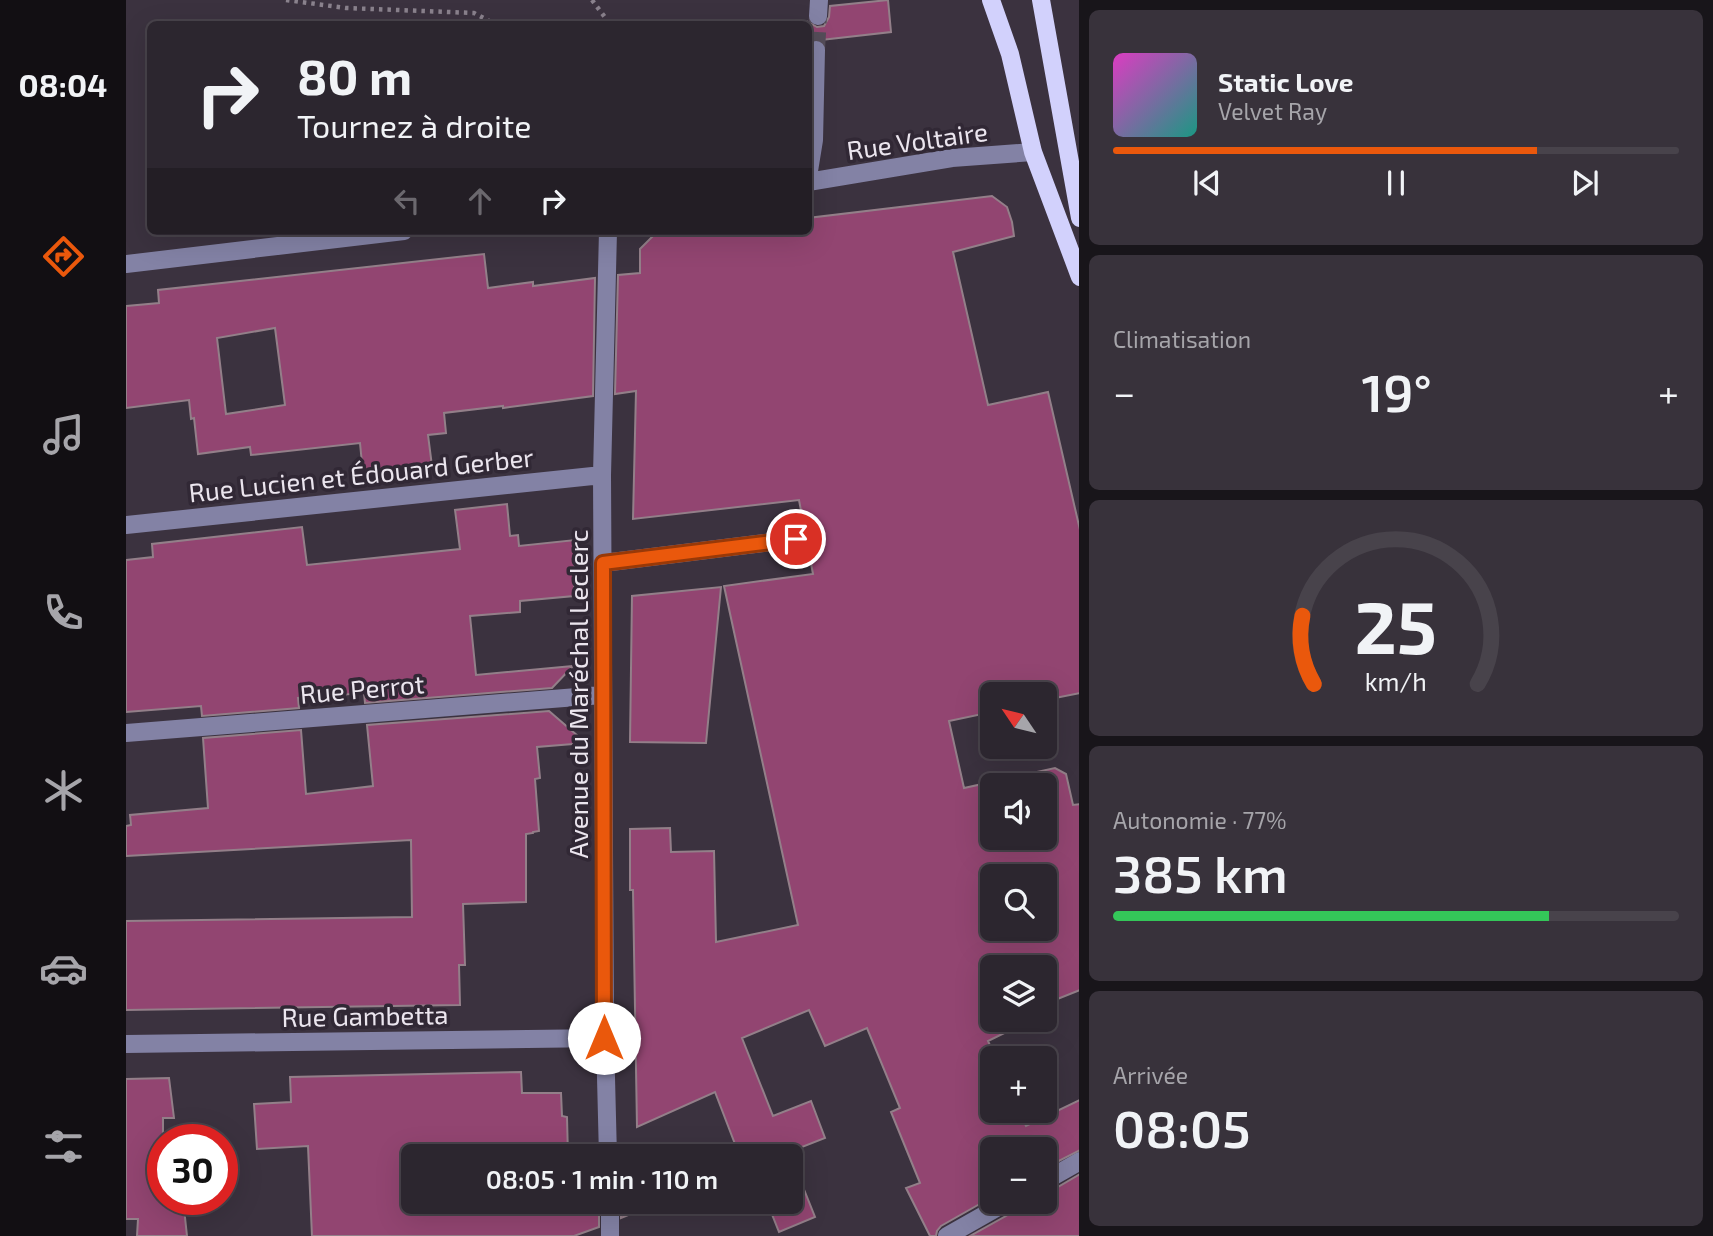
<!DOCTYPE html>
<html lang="fr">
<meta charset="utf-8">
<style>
body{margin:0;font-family:"Exo 2",sans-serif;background:#38323b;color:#f1f3f6;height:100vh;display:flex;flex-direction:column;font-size:26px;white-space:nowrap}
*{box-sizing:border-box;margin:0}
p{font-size:23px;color:#a6a5aa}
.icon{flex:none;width:38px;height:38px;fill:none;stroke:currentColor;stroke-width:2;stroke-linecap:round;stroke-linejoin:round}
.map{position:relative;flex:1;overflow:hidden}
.side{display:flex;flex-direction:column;gap:10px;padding:10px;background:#18151a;width:634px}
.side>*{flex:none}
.hud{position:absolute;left:21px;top:21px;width:665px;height:214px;border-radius:10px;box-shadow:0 7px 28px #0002,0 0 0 2px #48434b;background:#2c262f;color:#f1f3f6;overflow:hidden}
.needle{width:46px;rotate:305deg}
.buttons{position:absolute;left:854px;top:682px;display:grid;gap:14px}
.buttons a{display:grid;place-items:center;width:77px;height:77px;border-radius:10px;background:#2c262f;box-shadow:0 7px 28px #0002,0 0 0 2px #48434b;font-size:35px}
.speed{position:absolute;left:21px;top:1124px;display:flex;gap:14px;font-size:35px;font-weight:700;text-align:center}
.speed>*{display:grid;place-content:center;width:91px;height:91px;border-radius:50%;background:#2c262f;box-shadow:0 7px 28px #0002,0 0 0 2px #48434b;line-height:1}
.speed .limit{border:10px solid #d22;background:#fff;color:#111}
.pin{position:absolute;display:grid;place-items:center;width:60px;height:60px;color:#fff;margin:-30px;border:4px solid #fff;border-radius:50%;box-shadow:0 2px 7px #0007}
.me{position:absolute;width:77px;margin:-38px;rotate:0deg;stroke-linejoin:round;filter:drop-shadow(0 0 5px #0008)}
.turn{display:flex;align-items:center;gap:24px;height:147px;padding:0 35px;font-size:32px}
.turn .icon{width:91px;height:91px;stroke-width:2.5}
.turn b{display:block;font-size:49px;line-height:60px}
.lanes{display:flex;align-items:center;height:66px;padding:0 35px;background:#0003;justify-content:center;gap:35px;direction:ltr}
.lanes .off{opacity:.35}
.big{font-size:52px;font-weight:600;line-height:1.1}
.side .widget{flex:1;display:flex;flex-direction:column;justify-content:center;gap:10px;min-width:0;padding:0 24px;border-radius:10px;background:#38323b}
.side .dial{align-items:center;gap:0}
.dial svg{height:182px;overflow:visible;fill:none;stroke:#48434b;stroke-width:7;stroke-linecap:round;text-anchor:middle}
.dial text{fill:#f1f3f6;stroke:none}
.song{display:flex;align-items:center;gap:21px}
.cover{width:84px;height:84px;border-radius:10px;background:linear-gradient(135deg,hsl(310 70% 55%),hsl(170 70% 35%))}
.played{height:7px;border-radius:4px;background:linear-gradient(90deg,#ea580c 75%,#48434b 75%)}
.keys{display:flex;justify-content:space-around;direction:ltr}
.heat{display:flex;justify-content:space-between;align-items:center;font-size:38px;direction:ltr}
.charge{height:10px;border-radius:5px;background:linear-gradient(90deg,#34c759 77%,#48434b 0)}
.trip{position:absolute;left:275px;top:1144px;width:402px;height:70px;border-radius:10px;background:#2c262f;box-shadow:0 7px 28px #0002,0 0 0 2px #48434b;font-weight:600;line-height:70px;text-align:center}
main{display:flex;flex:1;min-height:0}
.tabs{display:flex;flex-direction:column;width:126px;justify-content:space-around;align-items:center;background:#120f13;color:#a6a5aa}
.tabs .icon{width:49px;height:49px}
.tabs .on{color:#ea580c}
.tabs b{font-size:32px;color:#f1f3f6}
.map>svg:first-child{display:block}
.building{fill:#924571;stroke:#937f89;stroke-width:2;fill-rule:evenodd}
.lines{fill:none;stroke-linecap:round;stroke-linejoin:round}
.minor-tunnel{stroke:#554d59;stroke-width:18;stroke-dasharray:18 9;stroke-linecap:butt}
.path{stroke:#8a828d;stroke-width:4.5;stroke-dasharray:3.5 5;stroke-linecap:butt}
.minor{stroke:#8382a5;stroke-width:18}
.major{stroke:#d2d1fc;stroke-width:18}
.route-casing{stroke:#983908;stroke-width:18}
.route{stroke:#ea580c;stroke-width:12}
.labels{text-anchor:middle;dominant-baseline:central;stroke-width:7;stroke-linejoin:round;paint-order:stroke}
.street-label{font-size:26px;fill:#ebe5ee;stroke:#312835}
</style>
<main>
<nav class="tabs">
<b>08:04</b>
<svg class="icon on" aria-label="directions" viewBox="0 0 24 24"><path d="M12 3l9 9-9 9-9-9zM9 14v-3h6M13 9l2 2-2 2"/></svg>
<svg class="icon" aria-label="music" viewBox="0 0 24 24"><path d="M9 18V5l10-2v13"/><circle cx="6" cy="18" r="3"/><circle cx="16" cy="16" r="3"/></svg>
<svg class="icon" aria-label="phone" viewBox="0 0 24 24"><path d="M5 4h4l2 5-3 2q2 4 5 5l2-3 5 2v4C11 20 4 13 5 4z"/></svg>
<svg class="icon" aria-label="climate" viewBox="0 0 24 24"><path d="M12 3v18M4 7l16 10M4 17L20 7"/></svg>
<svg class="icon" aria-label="car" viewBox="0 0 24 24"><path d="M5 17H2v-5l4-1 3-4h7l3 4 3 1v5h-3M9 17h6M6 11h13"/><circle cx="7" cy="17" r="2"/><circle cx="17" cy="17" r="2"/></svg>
<svg class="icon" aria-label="filters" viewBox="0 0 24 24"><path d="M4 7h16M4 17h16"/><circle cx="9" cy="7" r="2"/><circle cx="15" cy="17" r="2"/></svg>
</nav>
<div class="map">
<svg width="954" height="1236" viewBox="0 0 954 1236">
<rect width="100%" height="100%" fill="#3b323f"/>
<path class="building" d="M762 0 765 32 695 40 690 39 682 41V22L691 27 698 26 703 17 704 6Z
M866 196 881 207 886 222 888 236 827 252 862 405 922 392 954 530V693L919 700V695H866V712L823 721 838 788 929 768 940 774 947 805 954 804V990L919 1004V968H866V1020H895L897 1024 862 1041 870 1059H866V1111H893L900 1126 954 1100V1150L919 1168V1150H866V1197L815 1226 811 1231 810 1236H804L780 1188 794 1183 765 1112 774 1108 741 1028 699 1046 683 1010 616 1038 647 1116 685 1101 699 1138 663 1152 665 1157H614L589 1092 511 1127 507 890H504V829L544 828 545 852 588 851 590 942 672 925 598 586 687 574 673 500 507 519 510 391 489 394 492 275 514 273V249L528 235 561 231H682V218ZM866 786H919V838H866ZM866 877H919V929H866Z
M358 254 362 288 407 282V286L469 278 467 396 377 408V406L318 413 320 433 302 435 306 466 237 474 234 443 125 455 124 447 72 454 68 418 65 419 63 400 0 408V306L33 303 32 290ZM149 328 159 405 100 414 91 338Z
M381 504 384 536 392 535 393 546 449 540 448 596 394 601V612L344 616 350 675 447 666 426 688 239 703 238 693 172 698 173 708 76 716 75 706 0 712V560L27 557 26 544 176 527 181 565 334 549 329 510Z
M595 587 580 743 504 742 506 596Z
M423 711 460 743 411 747 414 778 409 779 413 831 407 832V833L400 834V902L337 904 339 965H333L334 1005 0 1010V921L286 917 285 840 0 856V826L5 825 4 815 82 808 77 738 175 730 180 794 247 786 241 725Z
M395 1072 396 1093H435L436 1116 441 1117 442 1157H287V1202H473V1227L448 1236H186L182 1146 131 1149 128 1104 165 1102 164 1077Z
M43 1078 48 1118H37V1199H57L61 1236H11L12 1219H0V1079Z
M665 1157 689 1217 653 1232 643 1207 637 1210 634 1203 631 1202H665Z
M954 1174V1236H844L887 1212 890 1208 892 1202H919V1192L925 1191Z
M495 1202H529V1204L495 1218Z"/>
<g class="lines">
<path class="minor-tunnel" d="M690 50 692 16"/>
<path class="path" d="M160 0 220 8 348 13 369 24
M466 0 484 24"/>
<path class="minor" d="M692 16 693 0
M682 177 688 140 690 50
M682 182 826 158 907 152
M482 231 476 475 479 1038 482 1157
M0 264 278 231
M0 525 476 475
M477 563 670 539
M0 733 476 695
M0 1044 479 1038
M919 1181 954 1161
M484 1202V1236
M821 1236 881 1202"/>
<path class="major" d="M865 0 884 54 907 152 954 277
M915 0 954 218"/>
</g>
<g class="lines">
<g class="route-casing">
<path id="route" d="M478 1038 477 563 670 539"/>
</g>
<use href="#route" class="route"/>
</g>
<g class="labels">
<g class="street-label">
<text transform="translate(791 140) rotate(-8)">Rue Voltaire</text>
<text transform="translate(235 474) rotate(-6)">Rue Lucien et Édouard Gerber</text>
<text transform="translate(236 688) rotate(-5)">Rue Perrot</text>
<text transform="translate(451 694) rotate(-90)">Avenue du Maréchal Leclerc</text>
<text transform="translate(239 1015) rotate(-1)">Rue Gambetta</text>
</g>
</g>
</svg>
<div class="buttons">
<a><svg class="needle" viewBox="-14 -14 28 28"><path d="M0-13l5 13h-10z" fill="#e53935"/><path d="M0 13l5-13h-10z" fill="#a6a5aa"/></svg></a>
<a><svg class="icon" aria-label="sound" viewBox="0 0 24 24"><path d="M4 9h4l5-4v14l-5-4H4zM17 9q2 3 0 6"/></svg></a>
<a><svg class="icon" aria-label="search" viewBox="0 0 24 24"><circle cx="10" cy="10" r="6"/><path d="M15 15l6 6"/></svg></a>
<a><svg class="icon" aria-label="layers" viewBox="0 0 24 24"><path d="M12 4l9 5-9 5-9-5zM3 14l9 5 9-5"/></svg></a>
<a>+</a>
<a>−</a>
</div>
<div class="speed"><div class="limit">30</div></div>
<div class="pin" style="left:670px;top:539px;background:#d93025"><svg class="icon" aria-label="arrive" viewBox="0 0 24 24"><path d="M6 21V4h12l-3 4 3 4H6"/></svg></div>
<svg class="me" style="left:478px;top:1038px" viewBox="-20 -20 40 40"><circle r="19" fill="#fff"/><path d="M0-13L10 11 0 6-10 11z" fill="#ea580c"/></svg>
<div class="trip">08:05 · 1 min · 110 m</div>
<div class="hud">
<div class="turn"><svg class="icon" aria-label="right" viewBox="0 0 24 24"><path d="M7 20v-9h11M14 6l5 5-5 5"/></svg><div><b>80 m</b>Tournez à droite</div></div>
<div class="lanes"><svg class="icon off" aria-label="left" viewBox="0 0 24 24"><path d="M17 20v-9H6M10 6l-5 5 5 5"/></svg><svg class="icon off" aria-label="ahead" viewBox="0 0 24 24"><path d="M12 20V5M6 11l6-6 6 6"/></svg><svg class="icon" aria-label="right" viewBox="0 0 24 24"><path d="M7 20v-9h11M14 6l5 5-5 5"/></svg></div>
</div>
</div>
<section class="side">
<div class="widget">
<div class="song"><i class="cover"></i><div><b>Static Love</b><p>Velvet Ray</p></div></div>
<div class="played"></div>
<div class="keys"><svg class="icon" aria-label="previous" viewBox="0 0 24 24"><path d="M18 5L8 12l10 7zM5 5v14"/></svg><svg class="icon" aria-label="pause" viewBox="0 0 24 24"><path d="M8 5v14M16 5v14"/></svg><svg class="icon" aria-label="next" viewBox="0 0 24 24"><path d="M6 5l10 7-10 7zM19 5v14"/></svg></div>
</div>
<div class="widget"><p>Climatisation</p>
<div class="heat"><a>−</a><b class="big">19°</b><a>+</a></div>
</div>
<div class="widget dial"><svg viewBox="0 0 100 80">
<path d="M14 69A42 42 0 1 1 86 69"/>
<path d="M14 69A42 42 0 0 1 9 39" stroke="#ea580c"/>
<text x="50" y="56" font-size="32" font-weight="700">25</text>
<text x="50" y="72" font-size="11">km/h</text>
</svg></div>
<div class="widget"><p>Autonomie · 77%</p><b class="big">385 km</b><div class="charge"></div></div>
<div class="widget"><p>Arrivée</p><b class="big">08:05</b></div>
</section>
</main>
